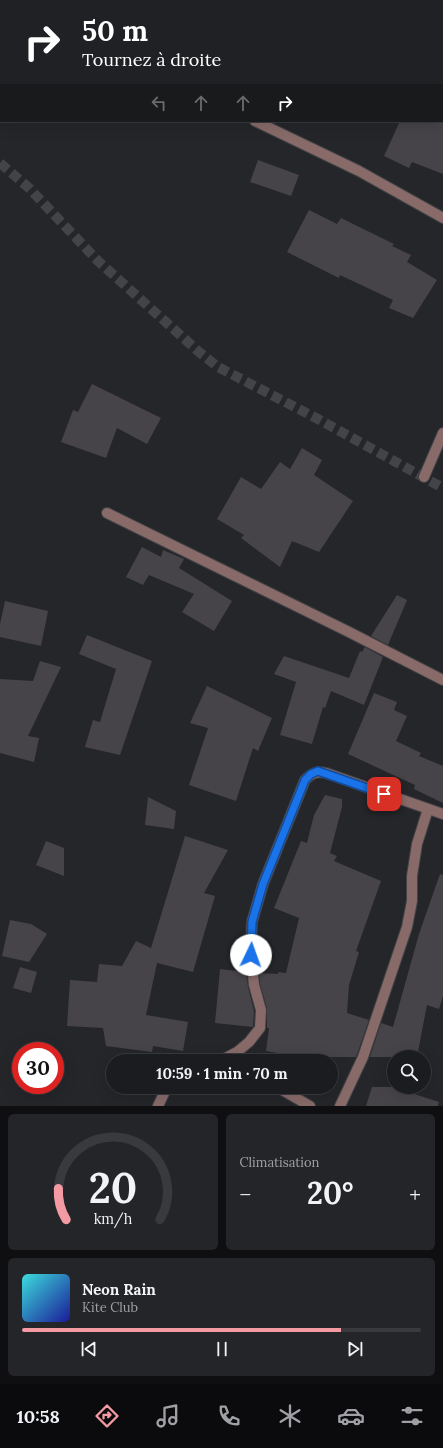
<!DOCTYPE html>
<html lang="fr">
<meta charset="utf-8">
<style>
body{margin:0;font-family:Lora,serif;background:#242529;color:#f1f3f6;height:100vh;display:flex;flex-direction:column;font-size:15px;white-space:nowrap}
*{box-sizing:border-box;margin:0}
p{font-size:13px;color:#a0a1a5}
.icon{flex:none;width:22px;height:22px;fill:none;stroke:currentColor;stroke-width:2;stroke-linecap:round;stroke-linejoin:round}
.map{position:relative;height:1106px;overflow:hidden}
.drawer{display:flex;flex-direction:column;gap:8px;padding:8px;background:#0f0f12;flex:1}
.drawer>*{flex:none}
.banner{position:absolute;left:0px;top:0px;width:443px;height:122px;box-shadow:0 4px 16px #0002,0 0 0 1px #393a3e;background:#202124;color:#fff;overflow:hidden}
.controls{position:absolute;left:387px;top:1050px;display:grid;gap:8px}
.controls a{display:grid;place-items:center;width:44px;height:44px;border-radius:50%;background:#1b1c20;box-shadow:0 4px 16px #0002,0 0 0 1px #393a3e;font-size:20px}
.speed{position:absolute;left:12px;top:1042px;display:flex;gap:8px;font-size:20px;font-weight:700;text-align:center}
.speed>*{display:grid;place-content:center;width:52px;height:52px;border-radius:50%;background:#1b1c20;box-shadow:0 4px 16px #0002,0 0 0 1px #393a3e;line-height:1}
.speed .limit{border:6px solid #d22;background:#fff;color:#111}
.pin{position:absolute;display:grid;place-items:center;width:34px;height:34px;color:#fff;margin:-17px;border-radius:8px;box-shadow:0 2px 6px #0006}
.me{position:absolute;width:44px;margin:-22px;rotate:3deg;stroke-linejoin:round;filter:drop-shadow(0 0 3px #0008)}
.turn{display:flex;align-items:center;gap:14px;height:84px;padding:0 16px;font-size:18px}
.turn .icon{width:52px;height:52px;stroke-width:2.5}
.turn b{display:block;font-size:28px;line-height:34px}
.lanes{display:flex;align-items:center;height:38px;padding:0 16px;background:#0003;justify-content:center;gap:20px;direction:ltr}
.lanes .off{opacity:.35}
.big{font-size:30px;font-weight:700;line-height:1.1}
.drawer .widget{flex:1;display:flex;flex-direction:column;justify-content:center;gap:6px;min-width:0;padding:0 14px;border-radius:6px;background:#242529}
.drawer .dial{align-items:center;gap:0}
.dial svg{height:104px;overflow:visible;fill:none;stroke:#393a3e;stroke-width:7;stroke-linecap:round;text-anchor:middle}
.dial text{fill:#f1f3f6;stroke:none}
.song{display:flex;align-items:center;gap:12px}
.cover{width:48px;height:48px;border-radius:6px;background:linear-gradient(135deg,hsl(180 70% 55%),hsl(240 70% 35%))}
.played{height:4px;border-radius:2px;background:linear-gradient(90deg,#f49aa3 80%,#393a3e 80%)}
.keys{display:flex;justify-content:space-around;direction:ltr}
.heat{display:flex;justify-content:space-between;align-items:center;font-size:22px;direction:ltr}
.drawer .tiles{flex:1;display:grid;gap:8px;grid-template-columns:1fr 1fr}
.widget:last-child{grid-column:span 2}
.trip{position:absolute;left:106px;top:1054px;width:232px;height:40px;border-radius:20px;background:#1b1c20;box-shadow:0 4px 16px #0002,0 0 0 1px #393a3e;font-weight:700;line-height:40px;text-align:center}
.tab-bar{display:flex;height:64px;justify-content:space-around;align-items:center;background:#0b0b0d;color:#a0a1a5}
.tab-bar .icon{width:28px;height:28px}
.tab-bar .active{color:#f49aa3}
.tab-bar b{font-size:18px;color:#f1f3f6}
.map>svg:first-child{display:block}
.building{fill:#474449}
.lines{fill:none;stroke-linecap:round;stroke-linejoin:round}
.minor-tunnel{stroke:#424448;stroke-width:10;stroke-dasharray:10 5;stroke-linecap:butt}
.minor-casing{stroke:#404246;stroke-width:12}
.minor{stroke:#886b69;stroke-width:10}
.route-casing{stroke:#114b97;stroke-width:10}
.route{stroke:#1a73e8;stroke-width:7}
</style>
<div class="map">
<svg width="443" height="1106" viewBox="0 0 443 1106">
<rect width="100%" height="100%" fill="#24262a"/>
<path class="building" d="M400 121H443V174L412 162 409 168 384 156Z
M258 160 299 175 291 196 250 182Z
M309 210 337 224 341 218 394 244 392 246 411 255 407 262 437 280 413 318 389 308 393 300 340 275 339 278 287 252Z
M92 384 161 418 147 444 117 428 106 458 61 442 73 410 78 412Z
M302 448 322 460 314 475 353 501 319 552 292 541 280 567 241 538 244 535 217 519 241 477 261 489 280 462 290 469Z
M142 547 161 557 163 550 184 559 179 568 232 601 214 631 182 612 194 594 149 575 143 585 126 577Z
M397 595 407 600 388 645 371 636Z
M5 601 48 611 41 646 0 637V624Z
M87 635 152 661 120 755 85 747 93 720 100 722 116 669 79 654Z
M365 647 383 657 364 705 331 691 325 708 323 707 312 744 280 735 296 682 274 674 284 656 349 678 360 651 362 652Z
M40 661 61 667 28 736 39 738 34 762 0 753V679L33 681Z
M207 686 272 718 258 751 253 748 236 801 189 785 208 728 190 723Z
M374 693 397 702 394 710 407 716 396 741 421 753 419 756 443 766V803L414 789 415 785 348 754Z
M325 795 342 799V807L330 853 337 856 334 861 381 881 356 951 359 952 349 985 347 1013 369 1020 356 1057H301L266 1051 269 1028H267V1008L260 984 259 973 278 974V972L286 973 299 918 274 908 301 841 307 843 314 815Z
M148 797 176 811 174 829 145 825Z
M185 836 228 850 204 893 215 896 193 972 157 963 146 1015 188 1022 183 1051 153 1046 152 1052 106 1046 103 1028 67 1026 70 980 97 982 99 964 122 966 136 941 151 948Z
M46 841 64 848V876L36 865Z
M440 874 443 875V996L439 1009 427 1005 417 1057H370L381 1023 393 1027 419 934Z
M10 920 31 924 47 934 29 962 2 956Z
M20 967 37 972 31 993 13 988Z
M220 969 246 972 248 987 254 1011 253 1027 215 1023Z
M372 1087H393L439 1102 438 1106H366Z"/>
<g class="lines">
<path class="minor-tunnel" d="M0 163 29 188 98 261 199 352 218 367 316 418 443 488"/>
<g class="minor-casing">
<path id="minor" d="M3 0 5 1
M255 121 359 171 443 218
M424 477 443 433
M107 513 349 632 443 680
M220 1061 237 1052 249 1042 260 1028 261 1010 254 985 251 955 252 922 263 884 305 780C312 773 317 771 326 773L443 814
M277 1087 310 1106
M158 1106 167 1087
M340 1106 363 1057 407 927 412 901V876L417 844 428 809"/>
</g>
<use href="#minor" class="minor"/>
</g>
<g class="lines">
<g class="route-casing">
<path id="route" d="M251 955 252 922 263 884 305 780 311 774 318 771 384 794"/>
</g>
<use href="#route" class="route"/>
</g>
</svg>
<div class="controls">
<a><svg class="icon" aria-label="search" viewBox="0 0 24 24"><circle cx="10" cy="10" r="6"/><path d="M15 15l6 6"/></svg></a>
</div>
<div class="speed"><div class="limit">30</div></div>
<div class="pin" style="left:384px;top:794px;background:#d93025"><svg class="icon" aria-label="arrive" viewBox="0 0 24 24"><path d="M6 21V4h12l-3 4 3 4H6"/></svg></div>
<svg class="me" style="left:251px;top:955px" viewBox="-20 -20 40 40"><circle r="19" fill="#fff"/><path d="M0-13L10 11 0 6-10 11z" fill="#1a73e8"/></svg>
<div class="trip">10:59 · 1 min · 70 m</div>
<div class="banner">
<div class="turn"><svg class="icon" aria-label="right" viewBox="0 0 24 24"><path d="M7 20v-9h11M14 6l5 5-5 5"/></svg><div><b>50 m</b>Tournez à droite</div></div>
<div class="lanes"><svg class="icon off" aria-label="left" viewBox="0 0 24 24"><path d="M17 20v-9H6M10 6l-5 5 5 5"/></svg><svg class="icon off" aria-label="ahead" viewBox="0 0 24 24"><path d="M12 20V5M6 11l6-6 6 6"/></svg><svg class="icon off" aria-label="ahead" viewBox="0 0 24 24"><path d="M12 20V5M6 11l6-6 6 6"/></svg><svg class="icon" aria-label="right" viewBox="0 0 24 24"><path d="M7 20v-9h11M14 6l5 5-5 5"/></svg></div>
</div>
</div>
<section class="drawer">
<div class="tiles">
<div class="widget dial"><svg viewBox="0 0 100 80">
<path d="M14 69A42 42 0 1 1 86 69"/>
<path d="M14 69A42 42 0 0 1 8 45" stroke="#f49aa3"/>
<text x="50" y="56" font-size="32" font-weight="700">20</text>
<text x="50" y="72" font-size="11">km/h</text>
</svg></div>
<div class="widget"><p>Climatisation</p>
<div class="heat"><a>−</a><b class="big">20°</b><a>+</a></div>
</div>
<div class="widget">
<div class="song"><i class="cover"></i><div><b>Neon Rain</b><p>Kite Club</p></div></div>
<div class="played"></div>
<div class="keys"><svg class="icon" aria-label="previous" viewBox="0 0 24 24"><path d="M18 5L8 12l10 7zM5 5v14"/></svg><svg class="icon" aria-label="pause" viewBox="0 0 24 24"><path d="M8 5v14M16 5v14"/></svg><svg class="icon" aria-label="next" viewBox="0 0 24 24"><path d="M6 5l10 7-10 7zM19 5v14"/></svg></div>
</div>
</div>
</section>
<nav class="tab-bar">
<b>10:58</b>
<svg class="icon active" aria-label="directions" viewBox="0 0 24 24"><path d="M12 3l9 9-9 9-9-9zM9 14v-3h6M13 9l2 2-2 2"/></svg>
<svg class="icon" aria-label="music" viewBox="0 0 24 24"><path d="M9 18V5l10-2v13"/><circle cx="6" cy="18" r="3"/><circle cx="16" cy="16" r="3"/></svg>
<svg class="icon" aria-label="phone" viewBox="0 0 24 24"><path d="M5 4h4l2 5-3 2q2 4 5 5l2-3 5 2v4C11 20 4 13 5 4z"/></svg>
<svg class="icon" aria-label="climate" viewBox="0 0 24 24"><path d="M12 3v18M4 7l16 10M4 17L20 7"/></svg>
<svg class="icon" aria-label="car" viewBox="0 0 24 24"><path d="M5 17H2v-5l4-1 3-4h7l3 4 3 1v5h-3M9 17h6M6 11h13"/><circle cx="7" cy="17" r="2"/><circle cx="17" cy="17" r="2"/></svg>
<svg class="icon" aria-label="filters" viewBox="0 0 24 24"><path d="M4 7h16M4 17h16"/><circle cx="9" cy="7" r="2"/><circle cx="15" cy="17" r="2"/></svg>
</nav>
